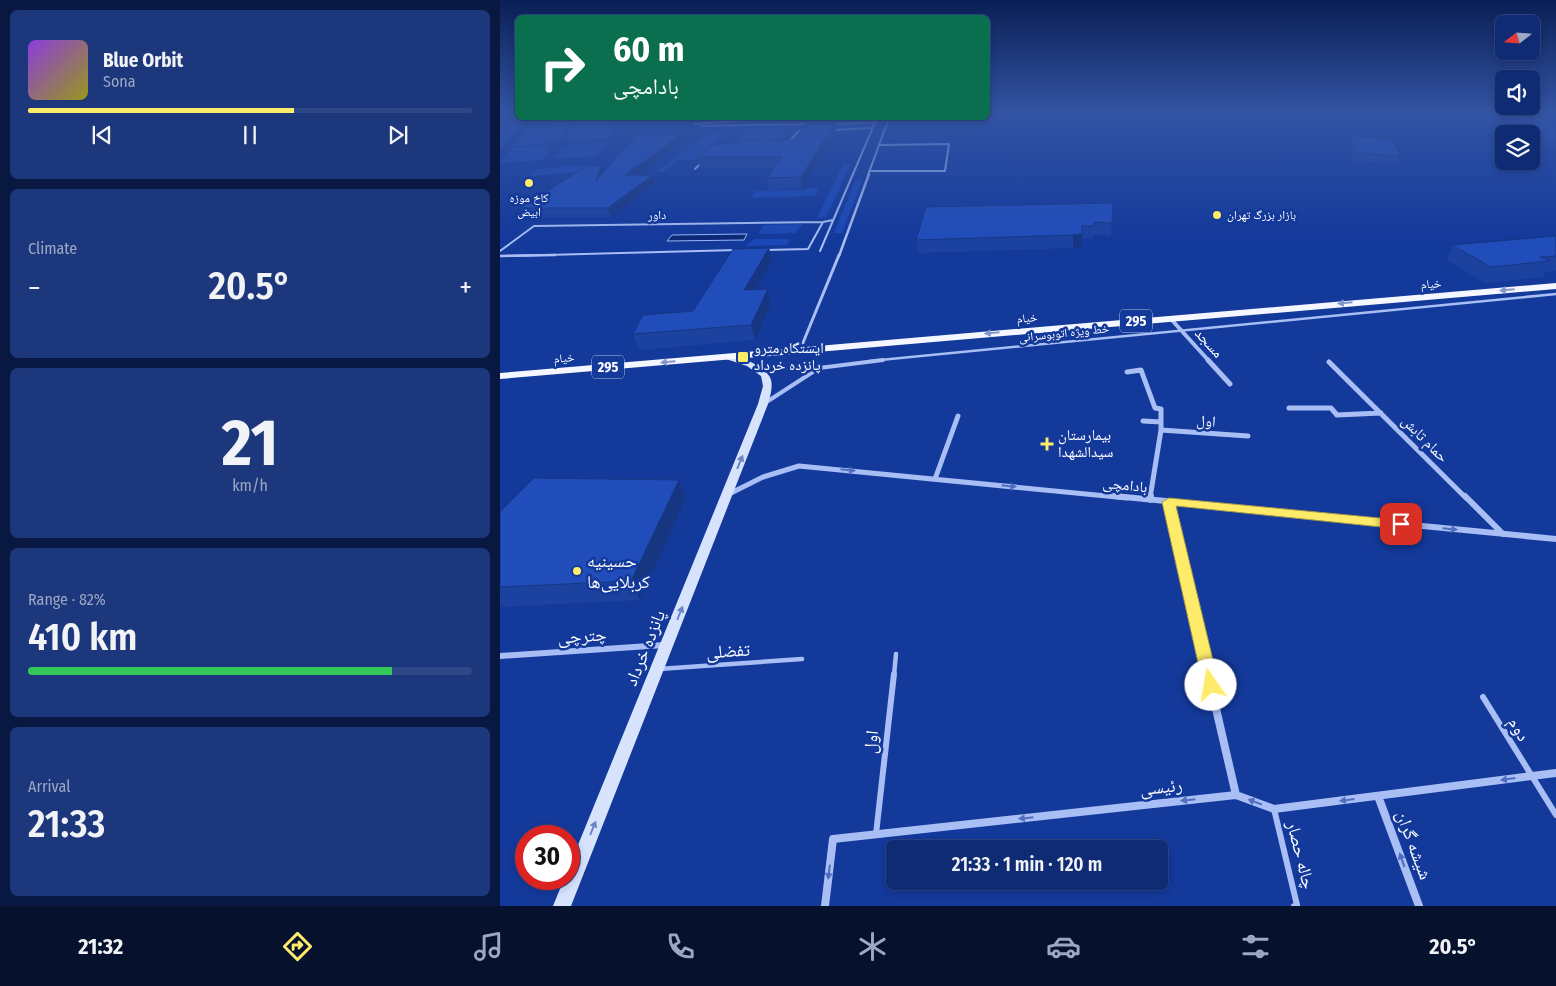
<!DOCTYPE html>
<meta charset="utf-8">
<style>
body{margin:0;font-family:"Fira Sans Condensed","Noto Naskh Arabic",sans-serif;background:#1c377c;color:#f1f3f6;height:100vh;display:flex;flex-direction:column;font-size:19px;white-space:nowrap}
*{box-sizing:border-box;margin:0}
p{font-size:16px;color:#9ba7c5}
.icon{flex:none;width:28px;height:28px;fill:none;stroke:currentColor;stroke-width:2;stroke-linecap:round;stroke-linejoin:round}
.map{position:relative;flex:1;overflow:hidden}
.panel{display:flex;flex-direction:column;gap:10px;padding:10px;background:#081840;width:500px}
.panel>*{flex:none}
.guide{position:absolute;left:15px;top:15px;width:475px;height:105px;border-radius:8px;box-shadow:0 2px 8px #0003,0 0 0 1px #2e4786;background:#0b6e4f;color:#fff;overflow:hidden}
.needle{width:32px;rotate:253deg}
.controls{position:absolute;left:995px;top:15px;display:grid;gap:10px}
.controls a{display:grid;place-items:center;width:45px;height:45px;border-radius:8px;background:#0e2b74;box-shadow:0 2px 8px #0003,0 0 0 1px #2e4786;font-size:25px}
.speed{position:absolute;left:15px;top:825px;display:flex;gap:10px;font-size:25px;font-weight:700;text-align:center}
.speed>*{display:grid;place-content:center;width:65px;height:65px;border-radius:50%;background:#0e2b74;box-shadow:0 2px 8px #0003,0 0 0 1px #2e4786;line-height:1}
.speed .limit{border:8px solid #d22;background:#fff;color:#111}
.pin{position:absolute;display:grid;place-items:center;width:42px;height:42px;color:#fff;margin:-21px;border-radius:10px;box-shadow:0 2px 8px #0006}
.me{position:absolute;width:55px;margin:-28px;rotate:347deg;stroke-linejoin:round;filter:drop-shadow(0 0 4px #0008)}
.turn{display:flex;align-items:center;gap:18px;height:105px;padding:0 15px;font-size:22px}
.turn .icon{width:65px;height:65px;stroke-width:2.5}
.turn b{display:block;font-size:35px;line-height:42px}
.big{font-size:38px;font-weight:600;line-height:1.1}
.panel .widget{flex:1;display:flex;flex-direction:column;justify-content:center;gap:8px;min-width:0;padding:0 18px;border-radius:8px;background:#1c377c}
.panel .dial{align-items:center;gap:0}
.dial b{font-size:65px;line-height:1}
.song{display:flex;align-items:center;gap:15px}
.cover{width:60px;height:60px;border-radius:8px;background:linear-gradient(135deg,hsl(270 70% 55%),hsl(60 70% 35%))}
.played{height:5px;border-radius:2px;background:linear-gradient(90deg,#ffeb6a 60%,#2e4786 60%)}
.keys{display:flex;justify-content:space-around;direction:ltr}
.heat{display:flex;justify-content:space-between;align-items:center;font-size:28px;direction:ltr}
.charge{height:8px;border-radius:4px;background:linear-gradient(90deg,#34c759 82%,#2e4786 0)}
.trip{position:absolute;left:386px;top:840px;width:282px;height:50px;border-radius:8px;background:#0e2b74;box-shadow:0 2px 8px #0003,0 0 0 1px #2e4786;font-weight:600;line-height:50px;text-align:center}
.menu{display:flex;height:80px;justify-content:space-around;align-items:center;background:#06112e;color:#9ba7c5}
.menu .icon{width:35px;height:35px}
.menu .on{color:#ffeb6a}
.menu b{font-size:22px;color:#f1f3f6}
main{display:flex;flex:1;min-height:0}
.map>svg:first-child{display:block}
.green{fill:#1b48b6}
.water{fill:#0c2978;stroke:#9ab6f7}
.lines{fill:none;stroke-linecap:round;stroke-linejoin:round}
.service-far4{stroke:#a8bef4;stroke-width:2}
.service-far3{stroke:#a8bef4;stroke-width:2.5}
.service-far2{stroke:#a8bef4;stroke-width:4}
.service-far1{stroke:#a8bef4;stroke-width:4.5}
.service{stroke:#a8bef4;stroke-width:6}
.pedestrian-far2{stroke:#a8bef4;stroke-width:2}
.pedestrian-far1{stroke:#a8bef4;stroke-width:2.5}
.pedestrian{stroke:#a8bef4;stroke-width:3}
.minor-far3{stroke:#a8bef4;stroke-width:4}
.minor-far2{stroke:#a8bef4;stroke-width:5}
.minor-far1{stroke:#a8bef4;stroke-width:6}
.minor{stroke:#a8bef4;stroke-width:8}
.secondary{fill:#d7e2fd;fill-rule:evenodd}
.primary{fill:#f4f7ff;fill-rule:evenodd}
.wall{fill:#1c42a0}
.shaded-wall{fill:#173682}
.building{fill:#214dba;stroke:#173682}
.oneway{fill:#8498cd}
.oneway2{fill:#6b85c7}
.oneway3{fill:#4f6ebf}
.route{fill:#ffeb6a;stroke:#a69945}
.poi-dot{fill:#ffeb6a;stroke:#13399b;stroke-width:2}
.labels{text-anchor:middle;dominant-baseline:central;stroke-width:5;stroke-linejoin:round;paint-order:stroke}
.far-poi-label{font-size:12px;fill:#fff;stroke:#13399b}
.far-street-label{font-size:12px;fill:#fff;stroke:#13399b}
.shield{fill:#13399b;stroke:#b8c4e1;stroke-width:1}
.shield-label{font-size:14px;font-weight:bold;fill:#fff}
.street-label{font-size:15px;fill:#fff;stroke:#13399b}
.poi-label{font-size:15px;fill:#fff;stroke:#13399b;text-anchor:start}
.near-poi-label{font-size:18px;fill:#fff;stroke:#13399b;text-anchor:start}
.near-street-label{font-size:18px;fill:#fff;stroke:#13399b}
</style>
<main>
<section class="panel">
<div class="widget">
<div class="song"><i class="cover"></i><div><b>Blue Orbit</b><p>Sona</p></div></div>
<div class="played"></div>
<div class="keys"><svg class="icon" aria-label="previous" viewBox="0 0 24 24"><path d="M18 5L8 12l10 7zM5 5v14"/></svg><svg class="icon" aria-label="pause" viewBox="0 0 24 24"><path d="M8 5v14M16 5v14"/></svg><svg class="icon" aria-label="next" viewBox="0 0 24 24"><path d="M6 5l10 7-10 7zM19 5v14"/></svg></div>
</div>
<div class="widget"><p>Climate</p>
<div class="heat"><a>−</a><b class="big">20.5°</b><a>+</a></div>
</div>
<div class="widget dial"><b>21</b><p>km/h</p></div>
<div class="widget"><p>Range · 82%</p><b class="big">410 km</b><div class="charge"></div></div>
<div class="widget"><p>Arrival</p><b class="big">21:33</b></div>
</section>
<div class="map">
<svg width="1056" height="906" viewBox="0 0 1056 906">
<rect width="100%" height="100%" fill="#13399b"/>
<path class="green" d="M116 119 108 138 81 140 65 139 76 122Z
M71 122 60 140 43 144 13 146 30 125Z
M24 124 0 150V126Z
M355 125 354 128 234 130 238 127Z
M247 131H288L278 142H235Z
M209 133H227L193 160H179L163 172H155Z
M105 142 97 156 53 159 61 148 77 144Z
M41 146 51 148 43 160 0 163 12 148Z
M343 164H351L326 217 317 218Z
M88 165 84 172 30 176 36 169Z
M355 181H362L342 233H334Z
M307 188H319L315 196 251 198 255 191 306 190Z
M303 224 295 233 259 234 263 225Z
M254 239H290L287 245 246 246Z"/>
<path class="water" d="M247 234 244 240 167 241 172 235Z"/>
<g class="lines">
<path class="service-far4" d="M332 130 372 128
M289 142 298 132 305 130
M195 169 202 162
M266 250 308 249 323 222
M0 251 34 226 323 222 333 220
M320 251 377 118
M5 256 237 250"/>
<path class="service-far3" d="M0 256 55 255
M370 361 1056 294"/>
<path class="service-far2" d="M265 403 319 368 383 360"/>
<path class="service-far1" d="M159 669 302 659
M394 675 396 654"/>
<path class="service" d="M983 697 1056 815
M774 809 797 905 794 906
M376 834 394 674"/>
<path class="pedestrian-far2" d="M195 124 274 118
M330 124 375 123
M201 126 310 124
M369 171H445L449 144 379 145
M368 175 389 118"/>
<path class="pedestrian-far1" d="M339 256 369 174"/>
<path class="pedestrian" d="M300 350 339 255"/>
<path class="minor-far3" d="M670 318 709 361"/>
<path class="minor-far2" d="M708 360 730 384
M829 362 966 498
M627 372 641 370 655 408 661 409V430L650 498
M789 408H831L837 415 881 413
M643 421 661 422
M661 430 748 436
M435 479 458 416
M229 494 263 477 299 466 627 498"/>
<path class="minor-far1" d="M614 496 1056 539
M965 496 1003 534
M650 500 651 496
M669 502 709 675
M0 656 164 645"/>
<path class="minor" d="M708 674 736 795
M878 796 919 906
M325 906 333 839 736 795 774 809 1056 773"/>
<path class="secondary" d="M223 354C235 353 268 367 271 380 273 387 270 397 268 404L71 906H53L64 879H69V867L258 404 263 386 261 376 247 366 223 358Z"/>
<path class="primary" d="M1056 283V289L0 379V373Z"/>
</g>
<path class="wall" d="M1011 112H1056V150L1031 139V134H1019L1004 127 1006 122H1022L1010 117Z
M336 132 303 189 269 190 267 178 274 168H200L197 157Z
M182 134 184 141 138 175 156 183 111 217H23L20 208 104 172Z
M851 136 900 156 898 164 854 161 849 144Z
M426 207 612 223 611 236 594 235 593 239H581V247L573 248 418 253 416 240Z
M1056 236V271L1045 272 1043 277 985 283 947 260 952 245Z
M269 248 272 261 256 289 271 304 255 340 139 350 133 334 193 311Z
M179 480 186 498 140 600 0 607V512Z"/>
<path class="shaded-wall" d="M335 123 336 132 303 189 301 177Z
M182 134 184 141 127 183 125 175Z
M101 165 104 173 96 181Z
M153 175 156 183 111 217 108 208Z
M582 234 581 247 573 248V235Z
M269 248 272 261 247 305 244 290Z
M268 289 271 304 255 340 251 325Z
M179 480 186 498 140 600 131 581Z"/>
<path class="building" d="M1013 112H1056V143L1006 122H1038Z
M335 123 301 177 267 178 282 157H197L213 145 249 140H294L306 124Z
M137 134H182L125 175H153L108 208H20L85 167 101 165 96 181Z
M851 136 892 139 900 156 856 153Z
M613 203 612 223 594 222V226H582V234L573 235 416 240 426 207Z
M1056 236V256L1040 257 1050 261 991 267 952 245Z
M269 248 244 290 268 289 251 325 133 334 143 315 193 311 233 249Z
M34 478 179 480 131 581 0 587V512Z"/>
<defs><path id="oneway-solid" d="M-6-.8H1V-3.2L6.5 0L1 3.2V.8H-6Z" transform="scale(1.25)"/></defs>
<g class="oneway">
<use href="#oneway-solid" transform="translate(1007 290) rotate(175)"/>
<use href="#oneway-solid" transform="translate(845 303) rotate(175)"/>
<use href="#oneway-solid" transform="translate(492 333) rotate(175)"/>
<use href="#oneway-solid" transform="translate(168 362) rotate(175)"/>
</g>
<g class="oneway2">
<use href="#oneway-solid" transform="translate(240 462) rotate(-68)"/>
<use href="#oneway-solid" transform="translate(180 613) rotate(-68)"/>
<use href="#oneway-solid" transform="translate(93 828) rotate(-68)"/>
</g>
<g class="oneway3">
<use href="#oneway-solid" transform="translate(348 470) rotate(6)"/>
<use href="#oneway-solid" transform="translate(509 486) rotate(6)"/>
<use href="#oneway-solid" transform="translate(950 529) rotate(6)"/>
<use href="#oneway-solid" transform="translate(1008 779) rotate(172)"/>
<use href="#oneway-solid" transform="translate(688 800) rotate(174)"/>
<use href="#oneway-solid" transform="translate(847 800) rotate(173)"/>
<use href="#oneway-solid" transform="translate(755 802) rotate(-159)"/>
<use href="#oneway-solid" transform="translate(526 818) rotate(174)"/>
<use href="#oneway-solid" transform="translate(902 860) rotate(-110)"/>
<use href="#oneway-solid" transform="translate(329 872) rotate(97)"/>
</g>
<linearGradient id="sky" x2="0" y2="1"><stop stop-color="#0a1f55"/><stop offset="0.47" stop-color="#3354a4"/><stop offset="1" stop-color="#3354a4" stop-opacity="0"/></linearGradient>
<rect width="1056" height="239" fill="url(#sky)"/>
<path class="route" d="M669 498 901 520 907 524 901 529 676 506 719 685 717 690 711 692 705 690 703 685 662 502Z"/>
<g class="poi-dot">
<circle cx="29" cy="183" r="5"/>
<circle cx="717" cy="215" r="5"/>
<rect x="237" y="351" width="12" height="12" rx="2.5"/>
<path d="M544.5 436.5h5v5h5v5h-5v5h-5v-5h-5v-5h5z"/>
<circle cx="77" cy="571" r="5"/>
</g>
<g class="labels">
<g class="far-poi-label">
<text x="29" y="198">کاخ موزه<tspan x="29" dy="14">ابیض</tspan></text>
<text x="727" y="215" text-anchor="start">بازار بزرگ تهران</text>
</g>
<g class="far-street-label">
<text transform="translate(157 215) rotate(-1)">داور</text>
<text transform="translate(931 284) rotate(-4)">خیام</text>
<text transform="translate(527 318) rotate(-5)">خیام</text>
<text transform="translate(564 333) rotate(-6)">خط ویژه اتوبوسرانی</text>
<text transform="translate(64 358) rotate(-5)">خیام</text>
</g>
<g class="shield">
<rect x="620" y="309.5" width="32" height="23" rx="4"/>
<rect x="92" y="355.5" width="32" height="23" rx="4"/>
</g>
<g class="shield-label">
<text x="636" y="321">295</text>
<text x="108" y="367">295</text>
</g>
<g class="street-label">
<text transform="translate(709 343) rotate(48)">مسجد</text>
<text transform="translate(706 421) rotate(4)">اول</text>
<text transform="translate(925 439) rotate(45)">حمام تابش</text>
<text transform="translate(625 485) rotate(6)">بادامچی</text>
</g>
<g class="poi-label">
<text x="254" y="348">ایستگاه مترو<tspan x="254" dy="17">پانزده خرداد</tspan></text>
<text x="558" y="435">بیمارستان<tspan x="558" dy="17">سیدالشهدا</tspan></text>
</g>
<g class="near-poi-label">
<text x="87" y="561">حسینیه<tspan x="87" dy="21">کربلایی‌ها</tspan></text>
</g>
<g class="near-street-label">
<text transform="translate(82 636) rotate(-4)">چترچی</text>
<text transform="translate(145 648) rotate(-68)">پانزده خرداد</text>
<text transform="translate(228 651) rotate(-4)">تفضلی</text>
<text transform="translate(1019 729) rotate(59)">دوم</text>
<text transform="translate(371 742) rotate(-84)">اول</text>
<text transform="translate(661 787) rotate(-6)">رئیسی</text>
<text transform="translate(914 845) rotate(70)">شیشه گران</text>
<text transform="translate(801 855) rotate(76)">چاله حصار</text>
</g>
</g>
</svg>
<div class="controls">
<a><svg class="needle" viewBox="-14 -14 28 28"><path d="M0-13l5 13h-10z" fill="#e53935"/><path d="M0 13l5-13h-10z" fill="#9ba7c5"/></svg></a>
<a><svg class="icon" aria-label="sound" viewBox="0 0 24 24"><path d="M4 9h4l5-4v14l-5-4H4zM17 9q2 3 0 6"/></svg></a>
<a><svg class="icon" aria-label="layers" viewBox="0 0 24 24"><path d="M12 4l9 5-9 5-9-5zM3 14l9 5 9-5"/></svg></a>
</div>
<div class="speed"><div class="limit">30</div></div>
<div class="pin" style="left:901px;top:524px;background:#d93025"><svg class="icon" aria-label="arrive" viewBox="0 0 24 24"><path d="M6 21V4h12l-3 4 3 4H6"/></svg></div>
<svg class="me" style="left:711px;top:685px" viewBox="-20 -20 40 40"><circle r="19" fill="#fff"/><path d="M0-13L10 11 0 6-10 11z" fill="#ffeb6a"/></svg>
<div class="trip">21:33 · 1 min · 120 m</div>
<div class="guide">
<div class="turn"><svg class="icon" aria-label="right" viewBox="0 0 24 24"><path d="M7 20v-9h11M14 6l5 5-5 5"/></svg><div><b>60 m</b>بادامچی</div></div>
</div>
</div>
</main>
<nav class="menu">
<b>21:32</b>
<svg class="icon on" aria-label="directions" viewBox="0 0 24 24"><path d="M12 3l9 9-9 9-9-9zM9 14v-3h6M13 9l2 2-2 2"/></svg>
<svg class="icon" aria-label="music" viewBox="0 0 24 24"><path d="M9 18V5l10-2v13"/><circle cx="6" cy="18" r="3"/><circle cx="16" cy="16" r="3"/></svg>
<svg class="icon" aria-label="phone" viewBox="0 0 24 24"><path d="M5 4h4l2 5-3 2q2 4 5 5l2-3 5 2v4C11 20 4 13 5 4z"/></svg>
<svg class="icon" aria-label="climate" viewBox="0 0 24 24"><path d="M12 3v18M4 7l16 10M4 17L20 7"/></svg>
<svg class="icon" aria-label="car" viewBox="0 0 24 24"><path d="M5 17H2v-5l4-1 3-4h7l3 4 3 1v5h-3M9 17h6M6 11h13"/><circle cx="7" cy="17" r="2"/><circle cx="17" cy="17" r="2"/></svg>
<svg class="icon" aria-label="filters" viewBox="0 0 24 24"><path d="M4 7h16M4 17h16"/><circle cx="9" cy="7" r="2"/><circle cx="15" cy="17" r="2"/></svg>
<b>20.5°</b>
</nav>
